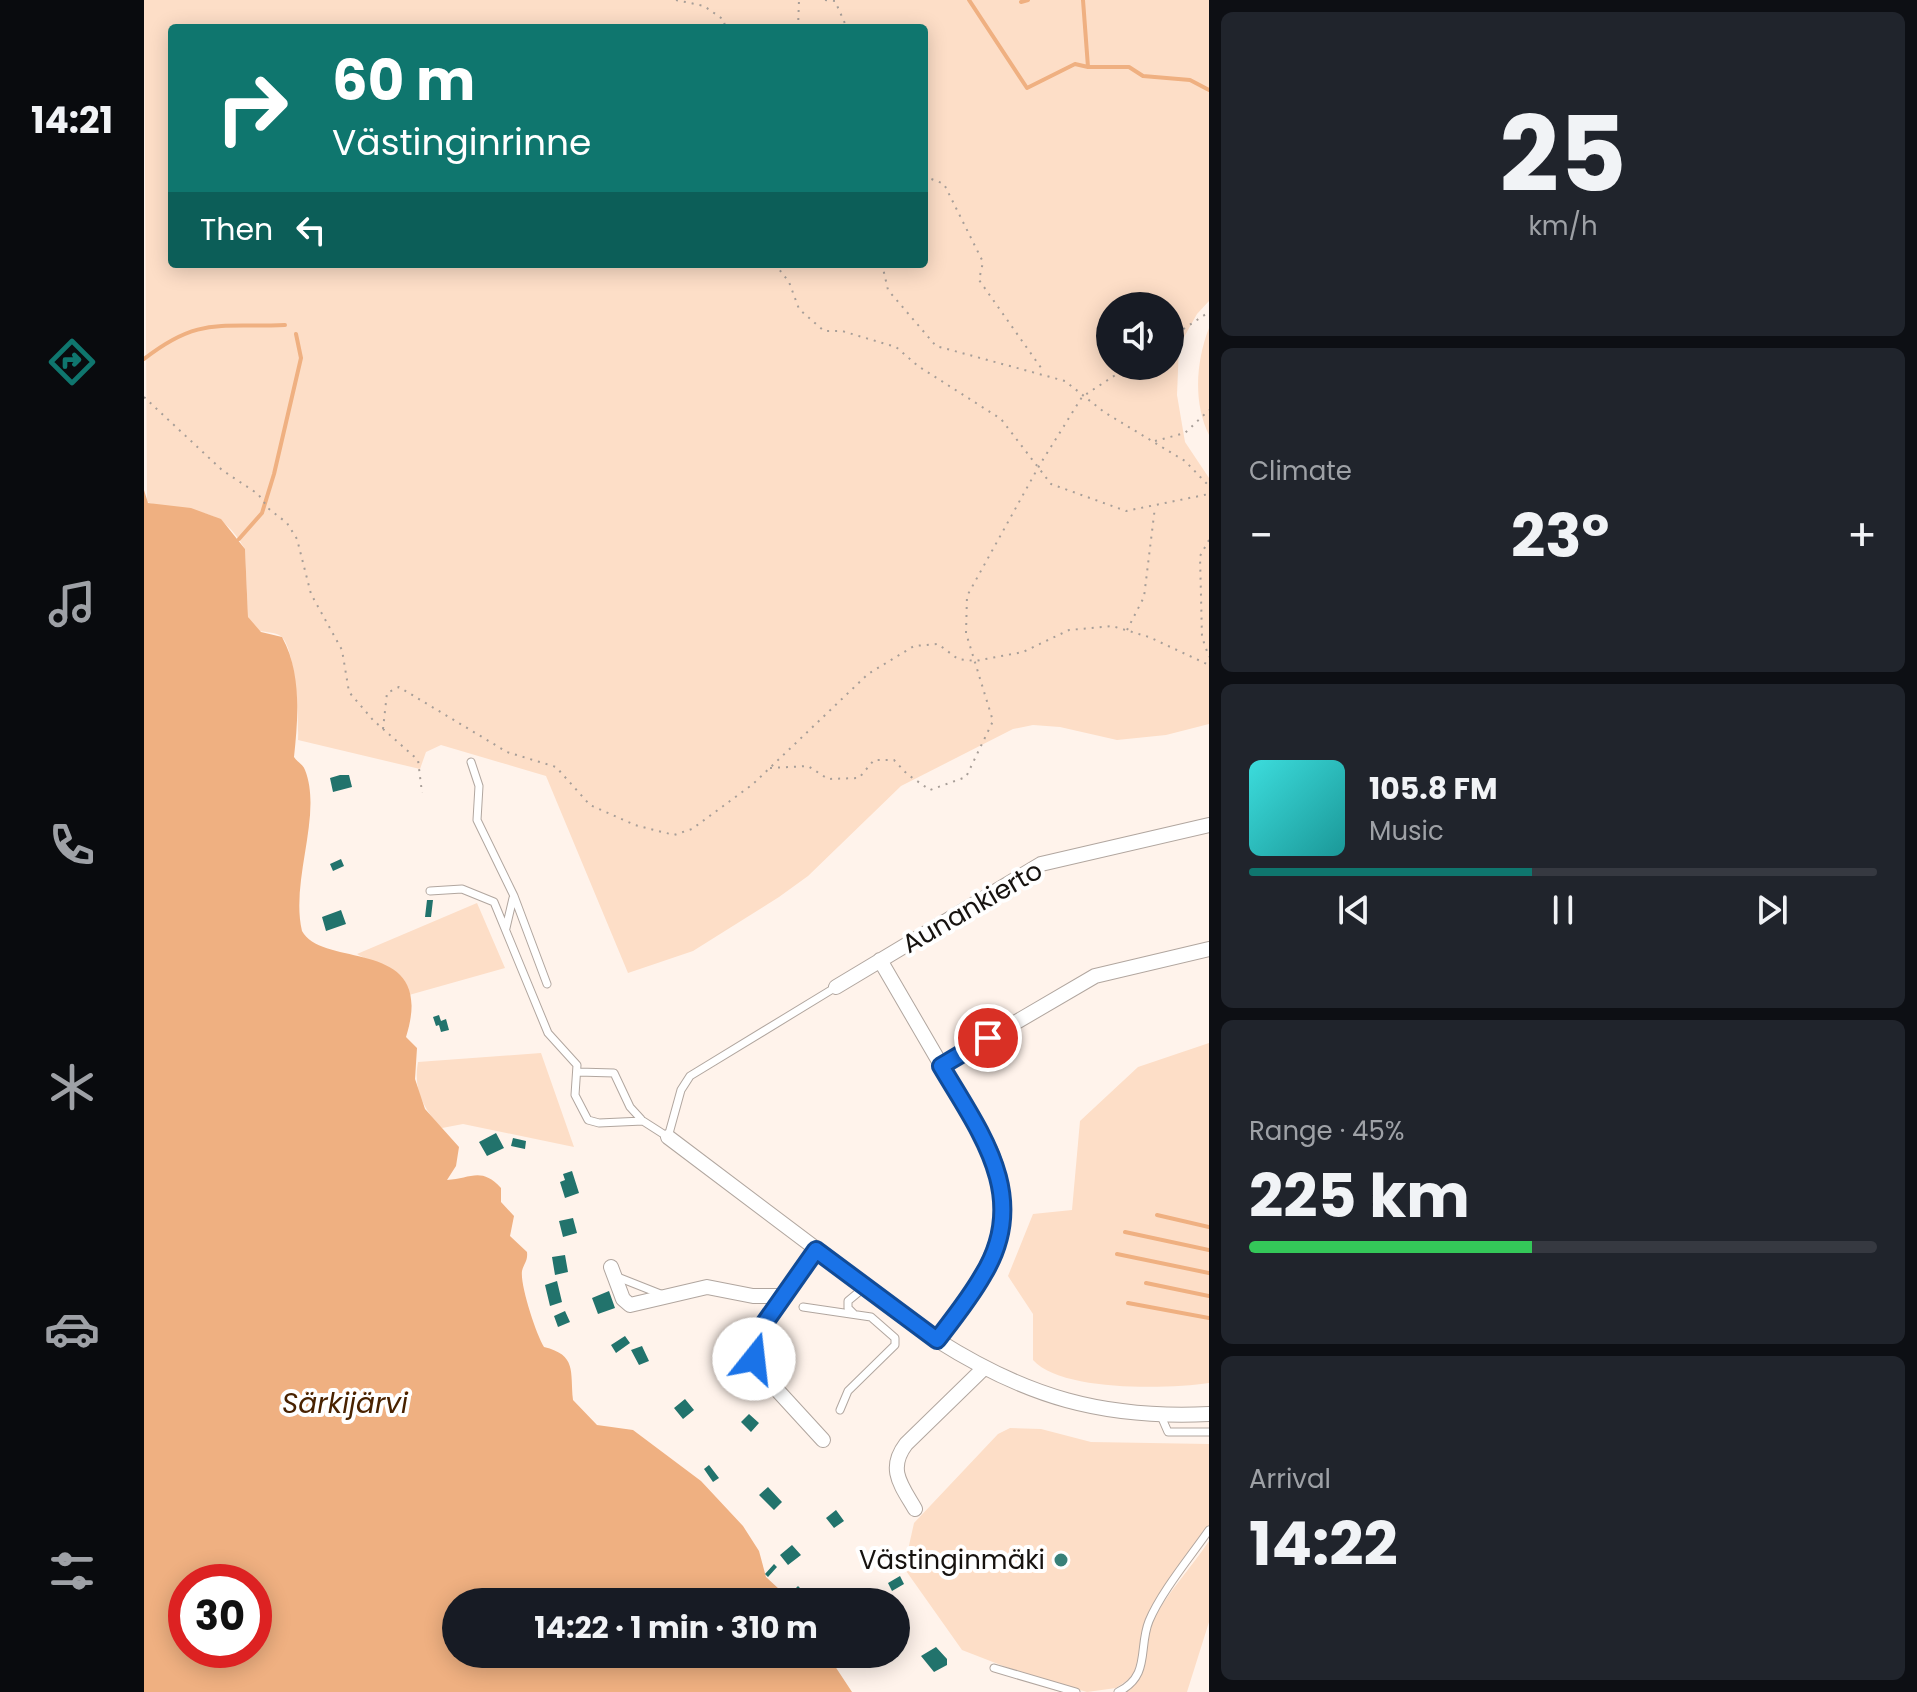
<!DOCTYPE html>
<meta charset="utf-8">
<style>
body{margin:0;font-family:Poppins,sans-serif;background:#20242c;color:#f1f3f6;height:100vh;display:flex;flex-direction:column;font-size:30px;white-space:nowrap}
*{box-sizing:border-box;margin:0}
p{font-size:26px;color:#9ea1a6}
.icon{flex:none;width:44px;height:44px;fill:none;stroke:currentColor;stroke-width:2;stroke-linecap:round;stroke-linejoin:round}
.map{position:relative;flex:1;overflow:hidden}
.side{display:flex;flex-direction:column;gap:12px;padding:12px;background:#0d0f14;width:708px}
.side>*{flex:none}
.top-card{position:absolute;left:24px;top:24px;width:760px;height:244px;border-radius:8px;box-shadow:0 4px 20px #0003;background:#0f766e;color:#fff;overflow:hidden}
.fabs{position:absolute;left:952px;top:292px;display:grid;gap:16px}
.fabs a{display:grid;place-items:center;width:88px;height:88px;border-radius:50%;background:#171b24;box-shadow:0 4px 20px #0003;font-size:40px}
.speed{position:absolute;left:24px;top:1564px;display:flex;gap:16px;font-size:40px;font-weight:700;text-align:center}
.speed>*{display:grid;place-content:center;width:104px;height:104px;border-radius:50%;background:#171b24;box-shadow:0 4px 20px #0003;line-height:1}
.speed .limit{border:12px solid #d22;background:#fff;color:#111}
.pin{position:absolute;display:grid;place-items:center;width:68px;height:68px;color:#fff;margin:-34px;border:4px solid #fff;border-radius:50%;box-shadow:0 2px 8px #0007}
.me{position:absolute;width:88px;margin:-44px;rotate:16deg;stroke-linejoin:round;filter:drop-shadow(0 0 6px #0008)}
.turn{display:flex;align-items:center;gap:28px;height:168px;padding:0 32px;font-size:36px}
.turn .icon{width:104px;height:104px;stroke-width:2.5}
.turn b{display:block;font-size:56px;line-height:68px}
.then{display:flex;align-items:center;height:76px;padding:0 32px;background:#0003;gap:16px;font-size:30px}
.big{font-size:60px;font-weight:700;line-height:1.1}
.side .widget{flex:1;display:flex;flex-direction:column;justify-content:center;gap:12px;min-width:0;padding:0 28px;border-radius:12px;background:#20242c}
.side .dial{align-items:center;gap:0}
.dial b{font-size:104px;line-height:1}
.song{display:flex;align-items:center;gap:24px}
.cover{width:96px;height:96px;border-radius:12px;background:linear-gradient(135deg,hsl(180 70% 55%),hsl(180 70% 35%))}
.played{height:8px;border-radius:4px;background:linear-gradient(90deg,#0f766e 45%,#363941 45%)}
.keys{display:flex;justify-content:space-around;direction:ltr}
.heat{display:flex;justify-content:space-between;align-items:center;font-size:44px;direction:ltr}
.charge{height:12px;border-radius:6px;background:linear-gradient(90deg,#34c759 45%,#363941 0)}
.trip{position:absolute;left:298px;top:1588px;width:468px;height:80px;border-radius:40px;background:#171b24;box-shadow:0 4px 20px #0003;font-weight:700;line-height:80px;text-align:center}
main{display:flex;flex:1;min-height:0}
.dock{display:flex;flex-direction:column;width:144px;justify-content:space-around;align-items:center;background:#090b0e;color:#9ea1a6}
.dock .icon{width:56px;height:56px}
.dock .active{color:#0f766e}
.dock b{font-size:36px;color:#f1f3f6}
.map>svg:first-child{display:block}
.green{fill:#fddec7;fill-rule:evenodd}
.water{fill:#efb081;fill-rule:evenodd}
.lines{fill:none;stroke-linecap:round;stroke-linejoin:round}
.stream{stroke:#efb081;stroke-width:4}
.building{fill:#22736c}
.lane-casing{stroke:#b1a69f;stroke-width:9}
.street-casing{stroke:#b1a69f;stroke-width:16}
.path{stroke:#a79e98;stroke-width:2;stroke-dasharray:2 6;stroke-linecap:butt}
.lane{stroke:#fff;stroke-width:7}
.street{stroke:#fff;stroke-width:14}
.route-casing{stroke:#114b97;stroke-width:20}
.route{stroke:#1a73e8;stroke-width:14}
.poi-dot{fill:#398079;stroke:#fff;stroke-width:3}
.labels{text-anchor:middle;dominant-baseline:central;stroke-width:8;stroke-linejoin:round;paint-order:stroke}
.street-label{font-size:26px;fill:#16120f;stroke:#fff}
.poi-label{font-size:26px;fill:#16120f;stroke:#fff;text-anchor:end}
.water-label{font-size:28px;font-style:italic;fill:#492200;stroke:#fff}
</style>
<main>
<nav class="dock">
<b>14:21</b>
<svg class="icon active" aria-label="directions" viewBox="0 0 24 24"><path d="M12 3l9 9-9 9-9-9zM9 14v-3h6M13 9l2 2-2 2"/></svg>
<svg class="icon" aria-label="music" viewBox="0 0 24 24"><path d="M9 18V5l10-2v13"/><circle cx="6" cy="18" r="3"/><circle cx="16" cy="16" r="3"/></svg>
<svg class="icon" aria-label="phone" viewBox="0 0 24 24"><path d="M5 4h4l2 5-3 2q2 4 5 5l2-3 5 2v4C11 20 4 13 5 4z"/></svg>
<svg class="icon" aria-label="climate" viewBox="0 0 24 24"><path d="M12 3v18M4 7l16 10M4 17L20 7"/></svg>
<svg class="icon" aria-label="car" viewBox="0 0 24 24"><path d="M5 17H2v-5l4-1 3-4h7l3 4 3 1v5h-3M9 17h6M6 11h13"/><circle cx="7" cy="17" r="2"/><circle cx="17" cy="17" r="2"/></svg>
<svg class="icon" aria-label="filters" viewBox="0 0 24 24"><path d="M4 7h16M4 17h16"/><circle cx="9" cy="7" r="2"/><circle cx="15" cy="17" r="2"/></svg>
</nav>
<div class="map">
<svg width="1065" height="1692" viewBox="0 0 1065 1692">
<rect width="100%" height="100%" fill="#fff3eb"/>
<path class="green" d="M0 0H1065V301L1053 314 1035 346 1033 395 1041 442 1065 478V724L1022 735 973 740 916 727 889 725 869 729 757 786 664 876 635 897 549 951 484 973 402 776 297 745 282 752 276 769 154 740C155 722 152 642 135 635 127 631 118 633 110 629L104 617 101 549C71 498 47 518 3 502ZM28 28H780V264H28ZM966 306H1026V366H966Z
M1065 328V435C1049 403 1052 361 1065 328Z
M333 903 361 968 265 995 255 977 213 954Z
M1065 1043V1383C1024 1389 918 1392 889 1360V1314L864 1276 889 1214 928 1210 936 1121 994 1067Z
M397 1053 430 1147 319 1124 298 1128C279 1109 269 1089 274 1062Z
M866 1428 897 1429 947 1442 1065 1444V1527L1003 1618 996 1665 988 1677 972 1688 943 1692 880 1674 818 1650 760 1568 770 1523 854 1434Z
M1065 1541V1622L1043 1692H979C1012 1669 996 1655 1007 1625 1015 1603 1051 1563 1065 1541Z"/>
<path class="water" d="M0 490 4 503 47 508 77 519 101 549 104 617 117 632 138 637C158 673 154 719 150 757 154 763 159 764 161 770 179 815 146 880 158 931 179 970 294 935 262 1037L273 1048 271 1079 281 1109 315 1147 312 1166 303 1180C326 1179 337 1166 357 1188V1202L370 1216 366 1236 383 1252C384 1261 380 1263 378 1271 376 1285 392 1334 400 1347 433 1355 426 1371 429 1400L453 1425 489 1430 557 1481 599 1526 615 1551 622 1577 649 1602H312V1654H683L708 1692H0ZM42 1582H110V1650H42Z"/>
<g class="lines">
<path class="stream" d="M825 0 883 88 931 64 944 67H985L999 76 1046 80 1065 90
M939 0 944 67
M877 2 884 0
M0 359C55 316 76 328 141 325
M95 539 118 513 130 474 157 358 152 334
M1013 1215 1065 1227
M981 1232 1065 1250
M973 1254 1065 1273
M1002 1283 1065 1296
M984 1303 1065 1318"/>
</g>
<path class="building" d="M196 775H205L208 787 189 792 186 778Z
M197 859 200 866 189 871 186 864Z
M283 900H289L287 917H281Z
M197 910 202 924 182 931 178 917Z
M295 1015 297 1021 302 1019 305 1030 297 1032 295 1025 292 1026 289 1017Z
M352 1133 360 1148 343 1156 335 1142Z
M369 1138 382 1141 381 1149 367 1146Z
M428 1171 435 1193 421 1198 416 1182 421 1180 419 1174Z
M429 1218 433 1233 419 1237 415 1221Z
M421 1255 424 1272 411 1275 408 1257Z
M413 1281 418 1302 406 1306 401 1285Z
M465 1291 471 1308 454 1314 448 1298Z
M421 1311 426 1322 414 1327 410 1316Z
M481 1336 486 1343 472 1353 467 1345Z
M498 1346 505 1361 495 1365 487 1350Z
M541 1399 550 1410 539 1419 530 1408Z
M605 1414 615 1423 607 1432 597 1422Z
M565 1465 575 1478 569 1482 560 1469Z
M624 1487 638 1502 630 1510 615 1495Z
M692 1510 700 1521 690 1528 682 1518Z
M648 1545 657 1555 644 1565 636 1555Z
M630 1564 633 1567 624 1577 621 1574Z
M756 1576 760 1584 748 1591 744 1583Z
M654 1586 666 1598 662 1602 650 1590Z
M792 1647 803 1659V1665L790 1672 777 1656Z"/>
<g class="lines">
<g class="lane-casing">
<path id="lane" d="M327 762 335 786 333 820 370 896 403 984
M286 891 318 889 350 902 404 1033 433 1065 431 1095 444 1120 455 1123 499 1121 524 1137 537 1090 546 1076 692 987
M362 928 369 898
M434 1072 470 1073 486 1107 497 1119
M471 1276 519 1295
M659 1307 727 1317 751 1338V1345L704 1391 696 1410
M710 1314 704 1308V1301L722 1286
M1017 1416 1024 1432H1065
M850 1668 932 1692
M974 1692C1007 1676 994 1648 1005 1621 1017 1592 1047 1556 1065 1530"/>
</g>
<g class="street-casing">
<path id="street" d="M736 960 846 1149C880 1229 837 1279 793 1340
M692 987 897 864 1065 825
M797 1066 951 976 1065 949
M524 1137 793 1340C883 1397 959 1419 1065 1414
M672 1250 610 1338 607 1350 635 1392 679 1440
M467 1267 479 1299 486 1305 563 1287 609 1296H640
M771 1509C757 1485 743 1469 762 1444L839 1369"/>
</g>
<path class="path" d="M532 0 560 6 580 20 581 28
M681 0 691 1 703 28
M654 28 655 0
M780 176 800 184 839 262 835 280 900 372
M631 264 645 282 655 309 680 331H698L752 347 774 366 857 419 907 484 982 511 1065 494
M738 264 744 290 792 346 921 381 960 412 1041 461 1065 486
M1026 338 1065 312
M0 397 78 470 114 494 125 509 143 523 153 539 167 594 198 650 205 692 229 720 274 760 278 793
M1011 441 1041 433 1065 410
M1065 540 1056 556 1058 637 1065 657
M983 630 1000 597 1011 507
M239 729 243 693 255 687 363 752 412 767 446 805 491 825 530 835 548 829 609 784 724 674 770 646 794 644 814 659 831 661 879 652 925 630 968 626 1005 637 1065 665
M626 768 664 766 684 779 715 778 730 760H750L763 774 786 790 822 777 849 721 822 633 823 596 895 466 938 397 985 366"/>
<use href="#lane" class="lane"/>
<use href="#street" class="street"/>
</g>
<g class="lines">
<g class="route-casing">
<path id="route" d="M610 1359 608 1341 672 1250 793 1340C809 1319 826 1298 839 1275 887 1197 836 1132 797 1066L844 1038"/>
</g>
<use href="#route" class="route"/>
</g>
<circle class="poi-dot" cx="917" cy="1560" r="8"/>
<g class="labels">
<g class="street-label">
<text transform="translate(828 907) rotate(-30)">Aunankierto</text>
</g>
<g class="poi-label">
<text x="901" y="1560">Västinginmäki</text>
</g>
<g class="water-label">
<text x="201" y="1403">Särkijärvi</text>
</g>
</g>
</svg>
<div class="fabs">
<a><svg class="icon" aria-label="sound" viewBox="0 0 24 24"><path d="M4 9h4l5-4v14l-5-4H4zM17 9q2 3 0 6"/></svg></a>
</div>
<div class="speed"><div class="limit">30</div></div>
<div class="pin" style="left:844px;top:1038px;background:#d93025"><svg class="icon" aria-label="arrive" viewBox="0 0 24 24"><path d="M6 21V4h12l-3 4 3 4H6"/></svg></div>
<svg class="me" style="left:610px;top:1359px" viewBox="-20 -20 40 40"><circle r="19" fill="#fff"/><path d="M0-13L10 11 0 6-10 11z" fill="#1a73e8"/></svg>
<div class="trip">14:22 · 1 min · 310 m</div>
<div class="top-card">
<div class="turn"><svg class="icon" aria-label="right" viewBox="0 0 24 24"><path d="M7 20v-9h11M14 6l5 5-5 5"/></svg><div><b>60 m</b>Västinginrinne</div></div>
<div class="then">Then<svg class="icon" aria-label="left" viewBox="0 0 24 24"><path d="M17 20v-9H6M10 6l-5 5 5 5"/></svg></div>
</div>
</div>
<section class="side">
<div class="widget dial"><b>25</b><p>km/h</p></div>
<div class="widget"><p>Climate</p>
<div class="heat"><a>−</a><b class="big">23°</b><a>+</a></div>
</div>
<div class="widget">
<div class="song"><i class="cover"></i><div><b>105.8 FM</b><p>Music</p></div></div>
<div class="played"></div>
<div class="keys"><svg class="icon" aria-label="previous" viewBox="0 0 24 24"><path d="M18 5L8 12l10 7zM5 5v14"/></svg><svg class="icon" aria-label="pause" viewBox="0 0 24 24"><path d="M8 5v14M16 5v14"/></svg><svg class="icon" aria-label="next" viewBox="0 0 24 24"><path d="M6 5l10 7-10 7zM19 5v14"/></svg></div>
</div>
<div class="widget"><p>Range · 45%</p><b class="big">225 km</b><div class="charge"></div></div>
<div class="widget"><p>Arrival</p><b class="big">14:22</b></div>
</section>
</main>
